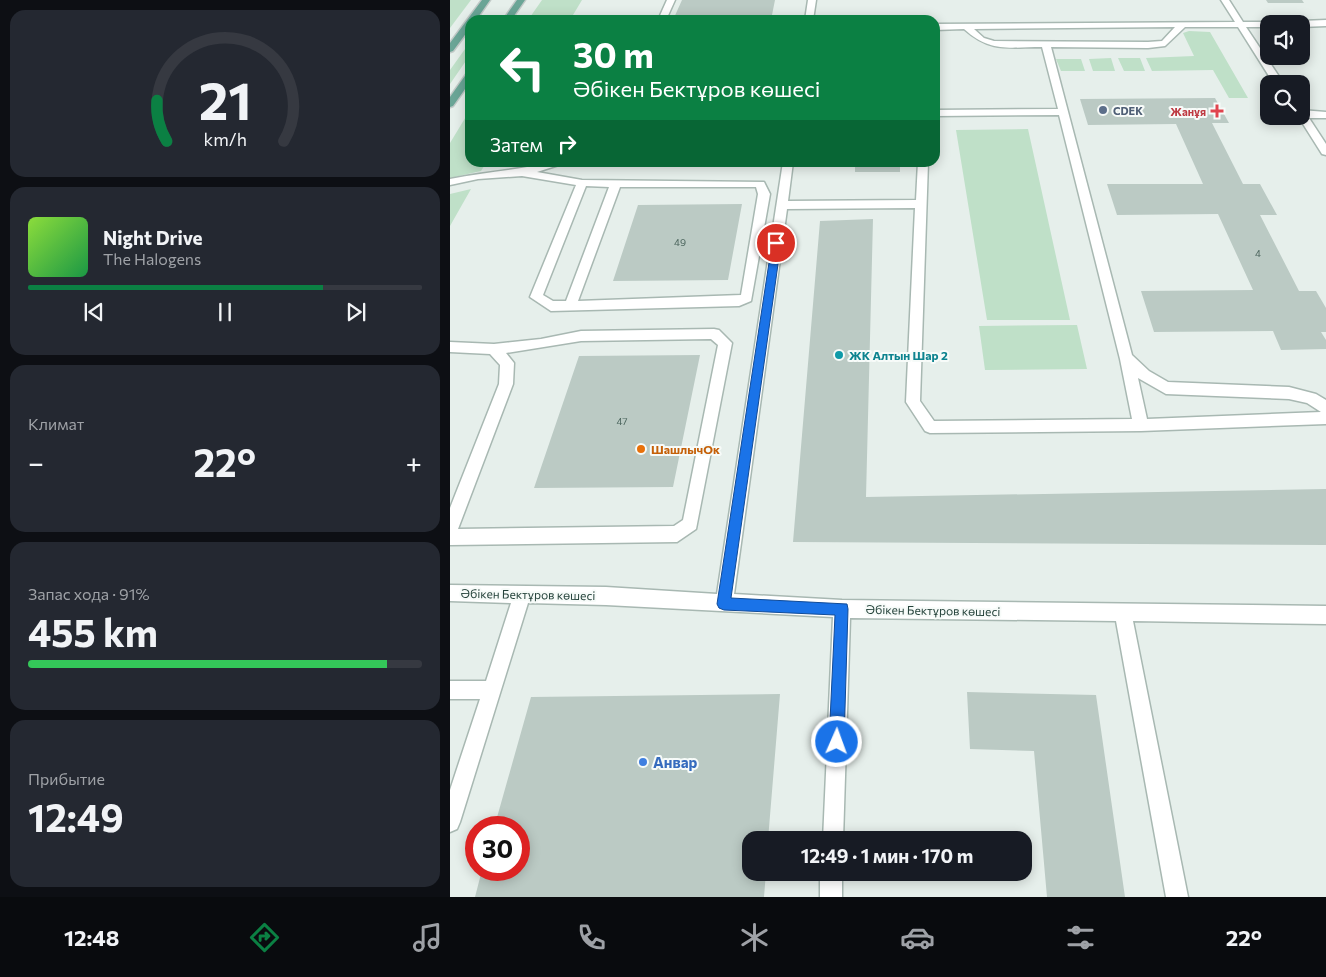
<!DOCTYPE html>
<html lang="ru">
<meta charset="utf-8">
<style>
body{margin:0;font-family:Commissioner,sans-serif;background:#242831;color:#f1f3f6;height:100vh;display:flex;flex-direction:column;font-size:19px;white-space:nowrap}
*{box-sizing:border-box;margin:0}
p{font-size:16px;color:#9ea1a6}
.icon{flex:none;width:28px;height:28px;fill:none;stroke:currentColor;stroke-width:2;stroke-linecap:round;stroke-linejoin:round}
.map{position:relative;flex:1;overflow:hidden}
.details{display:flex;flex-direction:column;gap:10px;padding:10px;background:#0d0f14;width:450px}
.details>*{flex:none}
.guide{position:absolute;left:15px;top:15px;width:475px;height:152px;border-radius:15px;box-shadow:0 2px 12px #0003;background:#0b8043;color:#fff;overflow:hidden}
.controls{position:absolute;left:810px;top:15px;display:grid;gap:10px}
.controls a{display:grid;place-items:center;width:50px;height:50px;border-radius:10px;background:#171b24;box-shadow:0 2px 12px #0003;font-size:25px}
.speed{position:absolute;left:15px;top:816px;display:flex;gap:10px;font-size:25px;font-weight:700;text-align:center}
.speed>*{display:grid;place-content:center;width:65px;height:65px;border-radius:50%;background:#171b24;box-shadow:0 2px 12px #0003;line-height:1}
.speed .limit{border:8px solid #d22;background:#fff;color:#111}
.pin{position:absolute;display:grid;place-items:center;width:42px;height:42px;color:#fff;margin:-21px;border:2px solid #fff;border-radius:50%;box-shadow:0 1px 5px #0007}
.me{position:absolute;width:55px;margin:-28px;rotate:2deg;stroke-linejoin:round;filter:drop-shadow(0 0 4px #0008)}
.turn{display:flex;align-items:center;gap:18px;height:105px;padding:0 25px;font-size:22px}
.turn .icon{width:65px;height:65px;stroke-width:2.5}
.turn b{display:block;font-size:35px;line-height:42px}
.then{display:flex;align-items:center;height:48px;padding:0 25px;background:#0003;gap:10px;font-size:19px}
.big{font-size:38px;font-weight:700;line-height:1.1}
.details .widget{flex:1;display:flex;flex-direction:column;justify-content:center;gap:8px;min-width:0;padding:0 18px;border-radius:15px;background:#242831}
.details .dial{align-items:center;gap:0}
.dial svg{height:130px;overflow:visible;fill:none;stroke:#363941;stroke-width:7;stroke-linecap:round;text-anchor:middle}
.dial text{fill:#f1f3f6;stroke:none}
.song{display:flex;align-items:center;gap:15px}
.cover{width:60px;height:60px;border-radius:8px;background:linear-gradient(135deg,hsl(90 70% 55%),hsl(140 70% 35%))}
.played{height:5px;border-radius:2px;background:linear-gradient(90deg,#0b8043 75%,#363941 75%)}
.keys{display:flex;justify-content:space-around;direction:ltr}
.heat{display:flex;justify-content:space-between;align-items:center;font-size:28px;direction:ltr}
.charge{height:8px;border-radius:4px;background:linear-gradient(90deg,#34c759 91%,#363941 0)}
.trip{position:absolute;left:292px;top:831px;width:290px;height:50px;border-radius:15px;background:#171b24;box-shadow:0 2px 12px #0003;font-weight:700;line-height:50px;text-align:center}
.dock{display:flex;height:80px;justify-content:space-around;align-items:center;background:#090b0e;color:#9ea1a6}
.dock .icon{width:35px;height:35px}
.dock .current{color:#0b8043}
.dock b{font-size:22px;color:#f1f3f6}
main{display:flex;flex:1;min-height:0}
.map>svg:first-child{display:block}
.green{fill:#bfe0c8}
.building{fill:#bbcac4}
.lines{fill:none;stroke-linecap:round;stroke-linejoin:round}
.minor-casing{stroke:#a8b8b2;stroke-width:3}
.major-casing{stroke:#c2cac8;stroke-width:3}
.minor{fill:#fff;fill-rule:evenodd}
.major{fill:#6aa596;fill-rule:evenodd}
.route{fill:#1a73e8;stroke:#114b97}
.service-dot{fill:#5c6f8a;stroke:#f7fbf9;stroke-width:2}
.health-dot{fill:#e0444e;stroke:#f7fbf9;stroke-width:2}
.culture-dot{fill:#0f9aa8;stroke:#f7fbf9;stroke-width:2}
.food-dot{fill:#e8710a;stroke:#f7fbf9;stroke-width:2}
.shop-dot{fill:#3f7fe0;stroke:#f7fbf9;stroke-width:2}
.labels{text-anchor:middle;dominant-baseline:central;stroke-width:4;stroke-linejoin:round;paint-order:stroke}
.number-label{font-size:10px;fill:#4a645c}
.far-service-label{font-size:11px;font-weight:bold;fill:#4e5e75;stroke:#f7fbf9;text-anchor:start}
.far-health-label{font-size:11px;font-weight:bold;fill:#be3a42;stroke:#f7fbf9;text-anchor:end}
.culture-label{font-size:12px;font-weight:bold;fill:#0d838f;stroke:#f7fbf9;text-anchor:start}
.food-label{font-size:12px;font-weight:bold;fill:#c56008;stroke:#f7fbf9;text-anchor:start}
.street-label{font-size:12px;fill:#24423a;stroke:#f7fbf9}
.near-shop-label{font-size:15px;font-weight:bold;fill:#366cbe;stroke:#f7fbf9;text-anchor:start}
</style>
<main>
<section class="details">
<div class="widget dial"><svg viewBox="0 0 100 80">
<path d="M14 69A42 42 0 1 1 86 69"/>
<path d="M14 69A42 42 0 0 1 8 44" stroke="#0b8043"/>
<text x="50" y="56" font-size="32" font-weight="700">21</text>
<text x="50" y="72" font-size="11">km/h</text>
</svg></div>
<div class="widget">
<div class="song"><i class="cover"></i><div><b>Night Drive</b><p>The Halogens</p></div></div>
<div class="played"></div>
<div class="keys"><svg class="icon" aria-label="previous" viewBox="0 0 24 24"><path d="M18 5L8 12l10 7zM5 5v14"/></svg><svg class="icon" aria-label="pause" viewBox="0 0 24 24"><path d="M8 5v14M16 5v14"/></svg><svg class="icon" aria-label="next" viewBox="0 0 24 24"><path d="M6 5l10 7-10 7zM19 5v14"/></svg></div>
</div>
<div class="widget"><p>Климат</p>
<div class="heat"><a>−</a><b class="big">22°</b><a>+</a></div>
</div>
<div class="widget"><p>Запас хода · 91%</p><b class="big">455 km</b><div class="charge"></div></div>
<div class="widget"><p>Прибытие</p><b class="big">12:49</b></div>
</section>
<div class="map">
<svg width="876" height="897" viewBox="0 0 876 897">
<rect width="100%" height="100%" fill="#e6efeb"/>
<path class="green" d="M0 0H21L0 28Z
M92 0H132L120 20H78Z
M739 31 760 32 798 98H779L763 70 702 71 696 58 744 56 733 33Z
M20 42V55L0 84V70Z
M661 58 665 71H643L639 59Z
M668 58H690L695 71H674Z
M606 59H631L635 71H611Z
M20 110V162L36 163 31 171 0 178V143Z
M578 129 620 320H537L506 130Z
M21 189 0 226V194Z
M627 325 637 369 535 370 529 326Z"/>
<path class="building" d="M232 0H325L321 20H223Z
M816 0H852L854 3H818Z
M765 98 779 123H762L793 184H810L827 215H810L849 291H866L876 308V332H871L876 340V349L831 350 823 331 704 332 691 291 803 290 768 214 667 215 657 184H753L726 124 638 125 630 99Z
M405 162H450V172H405Z
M292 204 278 280 163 281 188 205Z
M423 219 416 497 876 489V545L343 542 370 221Z
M250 355 223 487 84 488 129 356Z
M517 692 646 695 675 897H597L584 751 520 749Z
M330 694 318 840H301V872H316L314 897H25L32 870H69V828H44L81 697Z"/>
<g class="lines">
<g class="minor-casing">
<path id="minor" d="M217 0H225L216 20H208Z
M358 0H366L363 20H355Z
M771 0H779L793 22H822L823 24H819V27H796L834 84H824L788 27H735L715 46 698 48 601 47 682 355 699 371 718 382 839 387 866 394 876 400V424L691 431 480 433 475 431 456 402 465 208 337 209 284 594 392 600 876 606V624L683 621 738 897H716L666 621 400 618 393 840H373L383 617 156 605 78 603 10 822 7 829 0 832V790L30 699H0V681H36L61 603 0 601V585L156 587 267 594 333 162H343L338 201 466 200 468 162H478L470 401 484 421 682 419 670 359 609 115 485 116V110L608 109 592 47C558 47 541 53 514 29L485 30V24L785 22ZM725 27 712 41 698 42 544 41 534 38 524 29ZM688 378 716 394 839 399 857 403 871 412 697 419Z
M876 20V26L851 27V24H847L851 21Z
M851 110 876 112V118H859L876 144V155L872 154 848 116H851Z
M99 162H118L87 172 132 180 314 182 320 194 301 301 289 306 101 311 80 297 126 185 72 176 28 179 0 185V179C33 172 66 171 99 162ZM136 186 159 187 116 301H103L93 295ZM170 187H306L308 194 291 295 128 301Z
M264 329 269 330 282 343 246 529 227 542 0 545V508L49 384 50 365 40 354 0 352V342L44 344 91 339 131 331ZM261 339 268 345 233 520 224 526 8 529 63 384 64 363 56 353 131 341Z
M370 872H392V897H370Z"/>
</g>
<g class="major-casing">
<path id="major" d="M32 0H40L26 20H20V28L3 51 0 52V43Z
M67 0H75L61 20H53Z
M20 72V82L3 106 0 107V97L17 73Z"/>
</g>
<use href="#minor" class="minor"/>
<use href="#major" class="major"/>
</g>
<path class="route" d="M326 240 331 243 281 598 397 604 398 609 394 742 392 747 387 749 381 747 379 742 385 615 274 610 269 608 267 604 322 243Z"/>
<circle class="service-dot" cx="653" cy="110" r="5"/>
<path class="health-dot" d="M764.5 103.5h5v5h5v5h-5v5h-5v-5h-5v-5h5z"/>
<circle class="culture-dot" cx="389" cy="355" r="5"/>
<circle class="food-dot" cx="191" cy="449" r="5"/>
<circle class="shop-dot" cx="193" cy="762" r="5"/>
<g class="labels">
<g class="number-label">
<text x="230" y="242">49</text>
<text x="808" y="253">4</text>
<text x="172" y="421">47</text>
</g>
<g class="far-service-label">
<text x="663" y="110">CDEK</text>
</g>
<g class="far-health-label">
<text x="756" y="111">Жанұя</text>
</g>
<g class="culture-label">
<text x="399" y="355">ЖК Алтын Шар 2</text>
</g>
<g class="food-label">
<text x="201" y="449">ШашлычОк</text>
</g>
<g class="street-label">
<text transform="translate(78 594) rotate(1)">Әбікен Бектұров көшесі</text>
<text transform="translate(483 610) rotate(1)">Әбікен Бектұров көшесі</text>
</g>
<g class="near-shop-label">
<text x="203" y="762">Анвар</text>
</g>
</g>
</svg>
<div class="controls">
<a><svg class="icon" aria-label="sound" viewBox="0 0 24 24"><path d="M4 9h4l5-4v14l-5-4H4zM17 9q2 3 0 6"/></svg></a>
<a><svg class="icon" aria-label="search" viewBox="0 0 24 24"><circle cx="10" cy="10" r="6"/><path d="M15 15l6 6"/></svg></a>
</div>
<div class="speed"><div class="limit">30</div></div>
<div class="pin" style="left:326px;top:243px;background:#d93025"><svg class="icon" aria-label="arrive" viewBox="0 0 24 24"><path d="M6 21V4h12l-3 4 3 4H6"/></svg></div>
<svg class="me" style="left:387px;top:742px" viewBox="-20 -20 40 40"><circle r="17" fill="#1a73e8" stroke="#fff" stroke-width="3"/><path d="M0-11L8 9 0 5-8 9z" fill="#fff"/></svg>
<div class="trip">12:49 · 1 мин · 170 m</div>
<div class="guide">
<div class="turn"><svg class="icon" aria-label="left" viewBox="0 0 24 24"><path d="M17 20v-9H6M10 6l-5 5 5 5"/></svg><div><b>30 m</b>Әбікен Бектұров көшесі</div></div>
<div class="then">Затем<svg class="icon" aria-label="right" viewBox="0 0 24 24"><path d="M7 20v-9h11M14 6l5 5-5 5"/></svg></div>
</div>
</div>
</main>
<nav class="dock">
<b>12:48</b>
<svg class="icon current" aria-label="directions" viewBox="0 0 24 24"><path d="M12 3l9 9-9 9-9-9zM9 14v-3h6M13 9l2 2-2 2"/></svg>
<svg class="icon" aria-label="music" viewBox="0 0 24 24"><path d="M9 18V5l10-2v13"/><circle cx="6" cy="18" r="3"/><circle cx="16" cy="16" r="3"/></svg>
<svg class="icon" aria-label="phone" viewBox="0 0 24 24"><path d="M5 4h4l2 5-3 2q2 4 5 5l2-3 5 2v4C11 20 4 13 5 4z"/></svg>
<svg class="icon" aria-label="climate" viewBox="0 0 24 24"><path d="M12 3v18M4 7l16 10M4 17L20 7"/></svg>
<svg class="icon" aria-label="car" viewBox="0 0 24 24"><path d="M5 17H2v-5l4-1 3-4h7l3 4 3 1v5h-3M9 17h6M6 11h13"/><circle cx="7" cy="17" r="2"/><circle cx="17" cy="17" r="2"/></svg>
<svg class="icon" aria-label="filters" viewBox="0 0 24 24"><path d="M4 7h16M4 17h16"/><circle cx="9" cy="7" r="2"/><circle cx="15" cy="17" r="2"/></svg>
<b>22°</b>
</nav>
